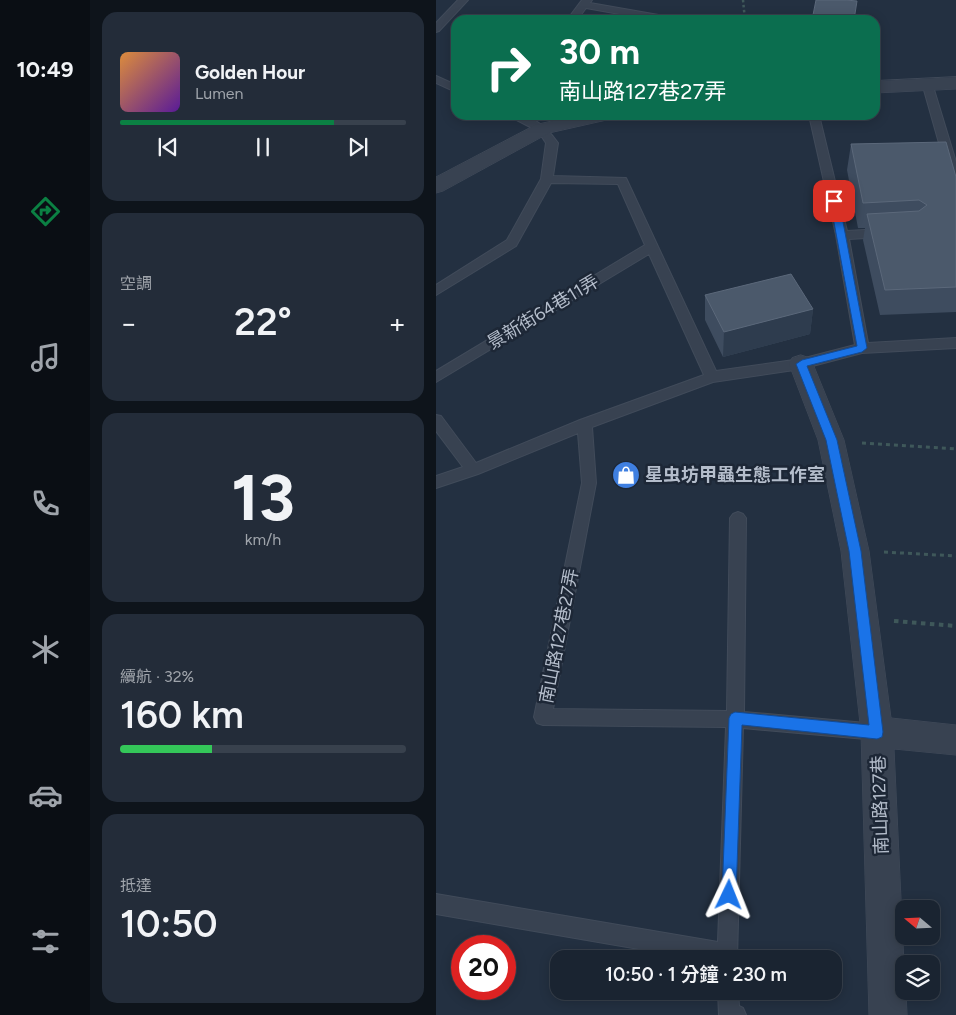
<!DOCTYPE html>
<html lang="zh-TW">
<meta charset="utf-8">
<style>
body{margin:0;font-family:Figtree,"Noto Sans TC",sans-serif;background:#232c39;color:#f1f3f6;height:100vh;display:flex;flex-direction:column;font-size:19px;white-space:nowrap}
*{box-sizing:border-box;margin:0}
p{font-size:16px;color:#9fa4ab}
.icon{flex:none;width:28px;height:28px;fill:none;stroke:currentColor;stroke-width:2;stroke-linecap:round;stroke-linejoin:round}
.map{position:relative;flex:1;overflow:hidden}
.side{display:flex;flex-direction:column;gap:12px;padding:12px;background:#0e141b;width:346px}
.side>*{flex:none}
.hud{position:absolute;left:15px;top:15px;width:429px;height:105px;border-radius:15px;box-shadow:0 2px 12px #0003,0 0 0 1px #38414d;background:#0b6e4f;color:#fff;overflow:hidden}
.needle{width:32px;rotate:289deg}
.controls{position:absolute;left:459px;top:900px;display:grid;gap:10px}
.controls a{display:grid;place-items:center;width:45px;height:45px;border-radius:10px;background:#1a2431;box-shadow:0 2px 12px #0003,0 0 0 1px #38414d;font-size:25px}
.speed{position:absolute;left:15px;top:935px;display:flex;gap:10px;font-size:25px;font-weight:700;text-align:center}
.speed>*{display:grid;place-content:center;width:65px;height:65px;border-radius:50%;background:#1a2431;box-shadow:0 2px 12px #0003,0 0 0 1px #38414d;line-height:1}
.speed .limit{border:8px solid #d22;background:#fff;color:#111}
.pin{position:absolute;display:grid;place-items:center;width:42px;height:42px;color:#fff;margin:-21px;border-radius:10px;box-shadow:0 2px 8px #0006}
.me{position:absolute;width:55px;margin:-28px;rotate:2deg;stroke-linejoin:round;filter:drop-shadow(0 0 4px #0008)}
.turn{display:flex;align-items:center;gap:18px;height:105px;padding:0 25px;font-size:22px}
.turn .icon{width:65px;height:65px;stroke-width:2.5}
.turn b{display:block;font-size:35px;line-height:42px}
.big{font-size:38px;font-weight:600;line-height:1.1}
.side .widget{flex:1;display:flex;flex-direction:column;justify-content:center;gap:8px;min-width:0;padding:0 18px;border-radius:15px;background:#232c39}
.side .dial{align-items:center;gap:0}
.dial b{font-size:65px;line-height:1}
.song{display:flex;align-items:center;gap:15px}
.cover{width:60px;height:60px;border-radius:8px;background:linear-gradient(135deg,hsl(30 70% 55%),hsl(270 70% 35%))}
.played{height:5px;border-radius:2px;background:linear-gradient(90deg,#0b8043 75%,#38414d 75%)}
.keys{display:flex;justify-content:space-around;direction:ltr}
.heat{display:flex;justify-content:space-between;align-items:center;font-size:28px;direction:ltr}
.charge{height:8px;border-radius:4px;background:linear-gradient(90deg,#34c759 32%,#38414d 0)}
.trip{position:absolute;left:114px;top:950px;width:292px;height:50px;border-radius:15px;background:#1a2431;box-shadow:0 2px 12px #0003,0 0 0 1px #38414d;font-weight:600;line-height:50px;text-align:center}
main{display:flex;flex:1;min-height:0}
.dock{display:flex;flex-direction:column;width:90px;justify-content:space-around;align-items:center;background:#0a0e14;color:#9fa4ab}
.dock .icon{width:35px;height:35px}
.dock .current{color:#0b8043}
.dock b{font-size:22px;color:#f1f3f6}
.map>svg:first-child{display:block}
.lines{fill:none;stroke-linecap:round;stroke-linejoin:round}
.lane-casing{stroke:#414b5a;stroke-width:2}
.street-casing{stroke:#414b5a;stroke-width:1}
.path-far2{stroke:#3f585a;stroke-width:2.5;stroke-dasharray:2.5 2.5;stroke-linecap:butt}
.path-far1{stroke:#3f585a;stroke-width:3;stroke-dasharray:4 4;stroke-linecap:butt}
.path{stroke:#3f585a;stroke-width:4;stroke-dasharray:4.5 4.5;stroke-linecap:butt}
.lane{fill:#384251;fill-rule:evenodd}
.street{fill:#384251;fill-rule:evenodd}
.wall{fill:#3e4c5f}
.shaded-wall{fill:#2e3c4e}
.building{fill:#4b596b;stroke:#5b687a}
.route{fill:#1a73e8;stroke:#114b97}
.labels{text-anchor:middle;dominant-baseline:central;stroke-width:5;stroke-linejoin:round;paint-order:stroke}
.street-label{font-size:18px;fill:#b4bdcb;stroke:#1d2736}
.poi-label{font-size:18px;font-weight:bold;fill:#b4bdcb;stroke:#1d2736;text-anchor:start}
</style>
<main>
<nav class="dock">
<b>10:49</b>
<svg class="icon current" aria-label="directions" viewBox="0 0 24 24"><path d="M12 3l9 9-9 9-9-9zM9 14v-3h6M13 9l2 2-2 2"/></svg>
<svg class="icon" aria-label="music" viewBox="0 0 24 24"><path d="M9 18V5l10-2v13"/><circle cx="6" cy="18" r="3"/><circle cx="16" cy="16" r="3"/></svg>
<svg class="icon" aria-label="phone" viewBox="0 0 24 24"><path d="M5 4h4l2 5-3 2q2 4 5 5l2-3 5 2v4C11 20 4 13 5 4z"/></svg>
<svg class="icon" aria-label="climate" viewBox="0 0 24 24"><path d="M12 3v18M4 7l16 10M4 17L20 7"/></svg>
<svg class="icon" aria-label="car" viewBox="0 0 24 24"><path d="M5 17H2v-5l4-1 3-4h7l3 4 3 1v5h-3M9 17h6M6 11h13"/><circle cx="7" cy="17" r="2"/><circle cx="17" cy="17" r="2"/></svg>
<svg class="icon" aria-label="filters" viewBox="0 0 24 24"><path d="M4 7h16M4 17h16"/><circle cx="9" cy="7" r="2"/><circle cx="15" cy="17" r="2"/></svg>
</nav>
<section class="side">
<div class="widget">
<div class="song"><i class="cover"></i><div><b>Golden Hour</b><p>Lumen</p></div></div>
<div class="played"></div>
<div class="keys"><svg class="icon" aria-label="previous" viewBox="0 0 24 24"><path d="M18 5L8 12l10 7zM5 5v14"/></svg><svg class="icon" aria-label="pause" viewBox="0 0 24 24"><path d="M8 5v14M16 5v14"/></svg><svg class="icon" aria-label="next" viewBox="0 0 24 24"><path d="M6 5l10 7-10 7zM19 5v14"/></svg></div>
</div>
<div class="widget"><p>空調</p>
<div class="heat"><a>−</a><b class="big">22°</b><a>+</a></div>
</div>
<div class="widget dial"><b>13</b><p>km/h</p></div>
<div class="widget"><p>續航 · 32%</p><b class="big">160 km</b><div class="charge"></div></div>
<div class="widget"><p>抵達</p><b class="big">10:50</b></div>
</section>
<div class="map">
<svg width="520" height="1015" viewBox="0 0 520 1015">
<rect width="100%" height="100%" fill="#233041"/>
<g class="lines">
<g class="lane-casing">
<path id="lane" d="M22 0H32L3 31 0 32V23Z
M146 0H156L154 3 234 17 239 20H217L150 8 141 20H131Z
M0 76 20 85V92L0 83Z
M491 80 496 83 520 162V186L514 182 486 83Z
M71 115C96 115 108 123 122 143L117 176 190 178 280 371 365 359 419 345 400 235 373 115H383L411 231 447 229 453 233 447 237 413 239 432 343 520 338V348L426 353 365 369 277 382 156 427 160 483 117 709 291 711 294 518 297 514 302 512 307 514 310 518 308 712 441 724 447 726 450 732 447 738 441 740 307 728 301 959H261L0 914V894L282 942 290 727 107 725 101 723 98 717 146 483 142 433 42 474 0 488V476L27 467 0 431V415L5 416 40 463 144 420 268 375 213 254 0 382V371L209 245 182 184 115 183 80 246 0 295V285L71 240 105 179 110 143 102 131Z
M282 991H302L303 1006 307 1008 310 1015H283Z"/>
</g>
<g class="street-casing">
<path id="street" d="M520 77V89L439 93V81Z
M142 115H178L175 119 113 133 7 191 0 193V177L99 125Z
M365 355 374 358 377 364 408 440 433 551 455 718 520 725V755L458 749 468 964V991H470L471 1015H433L425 732 405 551 382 440 353 364 356 358Z"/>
</g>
<path class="path-far2" d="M307 0 309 20"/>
<path class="path-far1" d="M426 443 520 449
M448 552 520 556"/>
<path class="path" d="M458 621 520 626"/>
<use href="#lane" class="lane"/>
<use href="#street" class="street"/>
</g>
<path class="wall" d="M415 144 520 177V312L444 315 427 240 429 228H422L411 170Z
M269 295 377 309 374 334 287 357 269 320Z"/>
<path class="shaded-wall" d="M377 309 374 334 287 357 288 332Z"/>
<path class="building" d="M380 0H410L421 1 418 20H376Z
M510 142 520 177V287L449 290 431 214 483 211 491 205 483 200 427 203 415 144Z
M355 274 377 309 288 332 269 295Z"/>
<path class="route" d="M398 198 403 201 431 348 426 352 371 366 401 440 425 551 447 732 446 737 441 739 306 725 300 895 298 900 293 902 288 900 286 895 293 718 295 714 299 712 433 725 413 551 390 440 360 364 366 360 421 346 394 201Z"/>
<defs>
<g id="shop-disc" transform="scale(1.4375)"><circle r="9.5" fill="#3f7fe0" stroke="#1d2736"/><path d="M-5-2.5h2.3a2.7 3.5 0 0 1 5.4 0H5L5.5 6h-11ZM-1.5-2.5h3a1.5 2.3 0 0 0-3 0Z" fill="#fff"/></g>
</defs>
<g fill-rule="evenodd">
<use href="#shop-disc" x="190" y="475"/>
</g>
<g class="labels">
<g class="street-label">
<text transform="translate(107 312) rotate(-31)">景新街64巷11弄</text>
<text transform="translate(123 636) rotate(-79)">南山路127巷27弄</text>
<text transform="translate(444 805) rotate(-92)">南山路127巷</text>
</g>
<g class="poi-label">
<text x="209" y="475">星虫坊甲蟲生態工作室</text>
</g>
</g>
</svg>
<div class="controls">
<a><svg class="needle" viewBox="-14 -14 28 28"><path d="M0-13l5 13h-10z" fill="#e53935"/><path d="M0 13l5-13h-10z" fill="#9fa4ab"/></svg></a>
<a><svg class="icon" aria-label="layers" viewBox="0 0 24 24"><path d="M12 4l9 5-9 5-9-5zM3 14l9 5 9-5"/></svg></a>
</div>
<div class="speed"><div class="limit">20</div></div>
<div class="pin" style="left:398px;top:201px;background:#d93025"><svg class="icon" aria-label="arrive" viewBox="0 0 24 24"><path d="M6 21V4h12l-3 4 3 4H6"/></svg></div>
<svg class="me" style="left:293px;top:895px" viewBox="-20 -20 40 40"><path d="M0-17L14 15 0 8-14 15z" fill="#1a73e8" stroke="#fff" stroke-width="4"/></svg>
<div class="trip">10:50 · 1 分鐘 · 230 m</div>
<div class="hud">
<div class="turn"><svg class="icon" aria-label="right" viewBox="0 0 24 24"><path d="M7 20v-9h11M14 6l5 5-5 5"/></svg><div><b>30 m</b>南山路127巷27弄</div></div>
</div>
</div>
</main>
